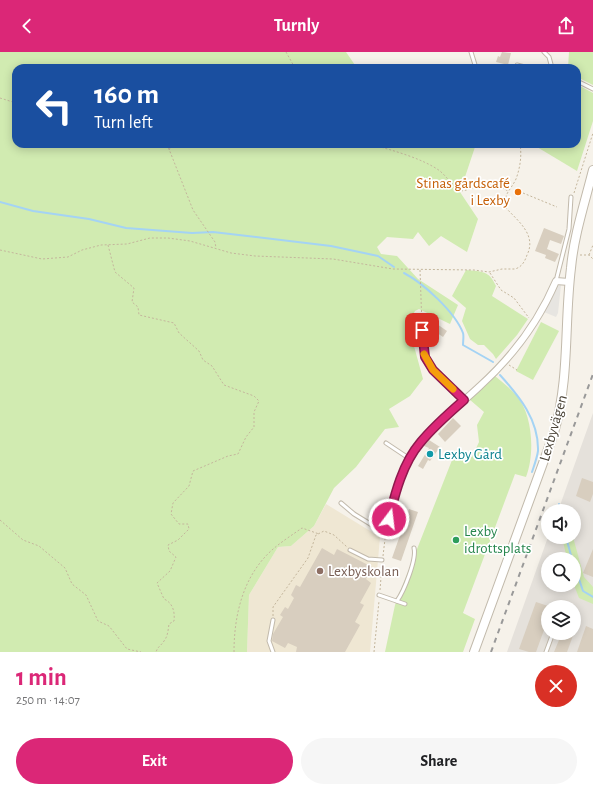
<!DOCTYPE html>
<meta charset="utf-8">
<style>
body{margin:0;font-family:"Alegreya Sans",sans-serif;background:#f6f6f6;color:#202124;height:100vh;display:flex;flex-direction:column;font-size:15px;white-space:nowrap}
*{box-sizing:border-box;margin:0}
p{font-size:13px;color:#757577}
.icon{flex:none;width:22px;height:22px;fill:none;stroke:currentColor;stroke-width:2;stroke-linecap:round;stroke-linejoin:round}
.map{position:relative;height:600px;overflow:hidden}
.sheet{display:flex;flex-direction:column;background:#fff;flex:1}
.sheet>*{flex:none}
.banner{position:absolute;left:12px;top:12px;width:569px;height:84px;border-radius:12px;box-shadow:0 2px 10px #0003;background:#1a4fa0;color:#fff;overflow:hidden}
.buttons{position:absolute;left:541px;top:452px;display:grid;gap:8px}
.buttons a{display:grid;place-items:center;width:40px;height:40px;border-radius:50%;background:#fff;box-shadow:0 2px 10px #0003;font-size:20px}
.pin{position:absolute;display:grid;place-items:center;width:34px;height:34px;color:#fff;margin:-17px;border-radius:8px;box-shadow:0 2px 6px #0006}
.me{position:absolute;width:44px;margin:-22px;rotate:15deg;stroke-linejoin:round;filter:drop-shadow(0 0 3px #0008)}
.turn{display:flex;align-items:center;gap:14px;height:84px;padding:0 16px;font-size:18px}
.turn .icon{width:52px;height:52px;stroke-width:2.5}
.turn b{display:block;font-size:28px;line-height:34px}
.round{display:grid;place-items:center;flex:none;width:42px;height:42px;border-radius:21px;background:#f6f6f6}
.head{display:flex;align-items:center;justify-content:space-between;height:68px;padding:0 16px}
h1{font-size:24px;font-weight:700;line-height:30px;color:#db2777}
.action{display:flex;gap:8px;margin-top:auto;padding:8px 16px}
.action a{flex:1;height:46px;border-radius:24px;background:#db2777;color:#fff;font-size:16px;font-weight:700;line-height:46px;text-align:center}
.action a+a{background:#f6f6f6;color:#202124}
header{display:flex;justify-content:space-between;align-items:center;height:52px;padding:0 16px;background:#db2777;color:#fff;font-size:18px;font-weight:700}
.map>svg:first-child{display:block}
</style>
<header><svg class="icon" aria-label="back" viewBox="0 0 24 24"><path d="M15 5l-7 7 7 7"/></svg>Turnly<svg class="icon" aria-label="share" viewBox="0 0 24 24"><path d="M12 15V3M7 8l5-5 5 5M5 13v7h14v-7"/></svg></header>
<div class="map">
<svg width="593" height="600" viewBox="0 0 593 600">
<rect width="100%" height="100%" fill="#f6f2ea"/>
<path fill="#e5e1db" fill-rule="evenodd" d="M593,361V600H507L548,485H574V459H558ZM548,507H574V533H548ZM548,555H574V581H548Z"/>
<polygon fill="#efe7d3" points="326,452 380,485 370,600 247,600 249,543 278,495 291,494 314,474"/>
<g fill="#d1ebb1">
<polygon points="0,0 346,0 357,16 16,16 16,92 476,92 460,140 478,167 467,200 441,184 429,194 418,180 413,187 387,185 377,195 381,202 397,204 418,227 458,253 450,272 419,257 415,259 408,272 423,327 410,344 389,357 399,375 385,377 356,415 334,436 314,474 291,494 278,495 249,543 247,600 0,600"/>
<polygon points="569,0 593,0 593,33 577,25 577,16 568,16"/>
<polygon points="580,34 593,41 593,69 577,119 532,92 577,92 577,39"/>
<path d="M466,218C482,220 489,218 496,234L492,244L528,267L517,283L496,307L493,302L484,293H478L470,287L462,269L466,256L452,244Z"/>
<polygon points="541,270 559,279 533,328 516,319"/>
<path d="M495,324C502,330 510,336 516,343C533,362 535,402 526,425L515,422L463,561L475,567L463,600H385L395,553L456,398L472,405L479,390L477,373L484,360L469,347Z"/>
<polygon points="562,485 573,485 584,525 593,535 593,552 579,546 574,533 574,507 567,507"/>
</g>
<polygon fill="#e7e5e1" points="561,233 558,261 556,265 544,260 556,234"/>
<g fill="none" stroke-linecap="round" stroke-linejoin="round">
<g stroke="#a4d3f4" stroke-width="2">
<polyline points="0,150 33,159 89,167 126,176 192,181 213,180 331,194 378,204 394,215"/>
<path d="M404,221C423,231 455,260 463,281C464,284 463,289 463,293L493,310"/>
<path d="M500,323C519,344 539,368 538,399C537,406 534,414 532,420"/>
<polyline points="559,452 560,459"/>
<polyline points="566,485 572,507"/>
<polyline points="574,512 583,539 593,545"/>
</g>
</g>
<g fill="#d8cebf">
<polygon points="502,0 511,1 508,13 496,10 498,4 500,5"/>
<polygon points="544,176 564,184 561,192 550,188 547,197 559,202 555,210 545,206 546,203 535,199"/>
<polygon points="431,268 447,279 443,285 427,274"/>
<polygon points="453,366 461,374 445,390 438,382"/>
<polygon points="429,388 440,395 430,409 428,408 423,417 418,414 429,396 424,394"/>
<polygon points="582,426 593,430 593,442 590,450 576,444"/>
<polygon points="409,457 418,460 401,509 392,506 404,472 399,471 401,462 407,464"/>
<polygon points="322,496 334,503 337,497 372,515 366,527 371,531 360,551 364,553 355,570 360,573 345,600 296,600 297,595 288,591 285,596 272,589 273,582 283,565 280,563 285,555 288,557 294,546 291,543 296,533 300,535"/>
<polygon points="593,497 593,525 583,521"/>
<polygon points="536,550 548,554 548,567 536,600 529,600 519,597"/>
<polygon points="586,574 593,577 593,600 577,600"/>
<polygon points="558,581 574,581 567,600 554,600 559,588 556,587"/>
</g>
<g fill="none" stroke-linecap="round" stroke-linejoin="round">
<defs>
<g id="service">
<polyline points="471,0 476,16"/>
<polyline points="544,0 549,5 552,16"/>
<polyline points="517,13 529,16"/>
<polyline points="577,29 593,37"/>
<polyline points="556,229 569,177 571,145"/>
<polyline points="422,278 425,305 433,318 464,348"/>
<polyline points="386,391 410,407"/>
<polyline points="341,451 354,462 385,481"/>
<polyline points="350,498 368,507 382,508"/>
<polyline points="379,543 405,552"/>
<path d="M397,549C404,539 417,507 414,496"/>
<polyline points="562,555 563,554"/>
<polyline points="273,568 269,589 273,600"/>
<polyline points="546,600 553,581"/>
</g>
<path id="minor" d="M385,481C393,451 400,416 420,391C438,369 460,353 480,334C512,305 539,269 556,229L569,230"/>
<path id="tertiary" d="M474,600L554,381C570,325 564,272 571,216C574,183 585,150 593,118"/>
</defs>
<use href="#service" stroke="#c2baac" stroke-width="5"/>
<use href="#minor" stroke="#c2baac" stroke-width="8"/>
<use href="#tertiary" stroke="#c2baac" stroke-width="10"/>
<g stroke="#c4b69c" stroke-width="1" stroke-dasharray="2 2" stroke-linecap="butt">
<polyline points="286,0 295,16"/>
<polyline points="0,46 16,51"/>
<polyline points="167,92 193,158 215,190 216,196"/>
<path d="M370,92C391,98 422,106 440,119C448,126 453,135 463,139L492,130L508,139"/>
<polyline points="169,98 172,92"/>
<polyline points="523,141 557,155"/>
<polyline points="574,141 593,81"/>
<path d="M108,193L115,220L134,236L132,250L138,255L139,263L174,271L179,281L199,299L203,308L212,314L224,333L254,344L259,349L254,360V375L246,385L238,402L228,404L193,419L189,434L173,451L171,462L179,472H188L189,477L178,488L168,493L169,499L176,505L170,519L157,531L164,547C173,551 175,560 174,569L169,572C168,578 168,584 164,589C161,594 158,594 156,600"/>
<path d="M0,198L42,207L68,205L82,198L101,193L127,192L150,186H168L190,189L231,201L255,204L333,207L393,217L474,218L489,220L502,217H515C522,215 525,209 527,203C537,183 518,169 506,156C502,143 511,138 516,127C520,116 522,104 520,92"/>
<polyline points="580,203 589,203 593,207"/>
<polyline points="589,203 593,193"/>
<polyline points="420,218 422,274"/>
<polyline points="490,221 501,238 514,246 529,266"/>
<polyline points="509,313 517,318"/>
<polyline points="0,468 23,488 39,494 65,516 72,532 86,543 98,569 109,574 127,597 141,600"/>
<polyline points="383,504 385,487"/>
<polyline points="380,538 382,513"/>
<polyline points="273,564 273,555 308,506 316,483 324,479 334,483 347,495"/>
<path d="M234,600C234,563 243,524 272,498C281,490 292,483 302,476L319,482"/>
<polyline points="374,600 379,549"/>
</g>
<use href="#service" stroke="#fff" stroke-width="3"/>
<use href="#minor" stroke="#fff" stroke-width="6"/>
<use href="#tertiary" stroke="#fff" stroke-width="8"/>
<polyline stroke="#999" stroke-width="2" stroke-dasharray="5 5" stroke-linecap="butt" points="491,600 593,322"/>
</g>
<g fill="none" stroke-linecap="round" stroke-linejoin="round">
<defs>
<path id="route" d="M389,467C395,441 403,411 420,391C433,375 449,361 464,348L433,318L425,305L422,278"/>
</defs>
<use href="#route" stroke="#8e194d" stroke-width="10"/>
<use href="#route" stroke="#db2777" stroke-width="7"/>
<polyline stroke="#f59e0b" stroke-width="7" points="424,302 433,318 453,337"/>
</g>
<circle fill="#e8710a" stroke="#fff" stroke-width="1.5" cx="518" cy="140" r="4"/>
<circle fill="#0f9aa8" stroke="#fff" stroke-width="1.5" cx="430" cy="402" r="4"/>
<circle fill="#2e9e5b" stroke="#fff" stroke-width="1.5" cx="456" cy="488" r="4"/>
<circle fill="#8d6e63" stroke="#fff" stroke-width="1.5" cx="320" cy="519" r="4"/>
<g text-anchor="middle" stroke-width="3.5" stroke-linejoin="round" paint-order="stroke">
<g font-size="15" fill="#c56008" stroke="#fff" text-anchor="end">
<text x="510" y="136">Stinas gårdscafé<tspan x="510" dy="17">i Lexby</tspan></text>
</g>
<g font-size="15" fill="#4a4337" stroke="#fff">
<text transform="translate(553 376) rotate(-74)" y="5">Lexbyvägen</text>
</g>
<g font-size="15" fill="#0d838f" stroke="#fff" text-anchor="start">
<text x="438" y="407">Lexby Gård</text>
</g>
<g font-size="15" fill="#27864d" stroke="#fff" text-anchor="start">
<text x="464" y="484">Lexby<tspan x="464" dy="17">idrottsplats</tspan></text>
</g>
<g font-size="15" fill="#785e54" stroke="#fff" text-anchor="start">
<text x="328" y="524">Lexbyskolan</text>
</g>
</g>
</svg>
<div class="buttons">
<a><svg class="icon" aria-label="sound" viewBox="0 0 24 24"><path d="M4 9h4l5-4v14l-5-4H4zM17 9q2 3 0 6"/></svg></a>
<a><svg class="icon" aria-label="search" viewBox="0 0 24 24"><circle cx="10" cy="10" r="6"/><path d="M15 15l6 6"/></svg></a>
<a><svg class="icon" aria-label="layers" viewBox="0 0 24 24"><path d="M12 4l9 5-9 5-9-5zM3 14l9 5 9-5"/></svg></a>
</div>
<div class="pin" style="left:422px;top:278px;background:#d93025"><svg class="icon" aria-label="arrive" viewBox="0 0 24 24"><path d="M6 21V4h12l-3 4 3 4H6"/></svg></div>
<svg class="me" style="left:389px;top:467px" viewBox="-20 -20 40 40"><circle r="17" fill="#db2777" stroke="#fff" stroke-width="3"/><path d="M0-11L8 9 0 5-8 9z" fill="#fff"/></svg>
<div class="banner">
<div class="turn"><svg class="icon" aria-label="left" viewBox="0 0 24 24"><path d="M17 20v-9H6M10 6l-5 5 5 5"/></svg><div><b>160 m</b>Turn left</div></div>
</div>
</div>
<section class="sheet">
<div class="head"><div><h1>1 min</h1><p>250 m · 14:07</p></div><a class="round" style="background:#d93025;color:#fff"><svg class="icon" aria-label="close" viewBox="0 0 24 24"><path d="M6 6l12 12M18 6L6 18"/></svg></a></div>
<div class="action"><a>Exit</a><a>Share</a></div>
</section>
